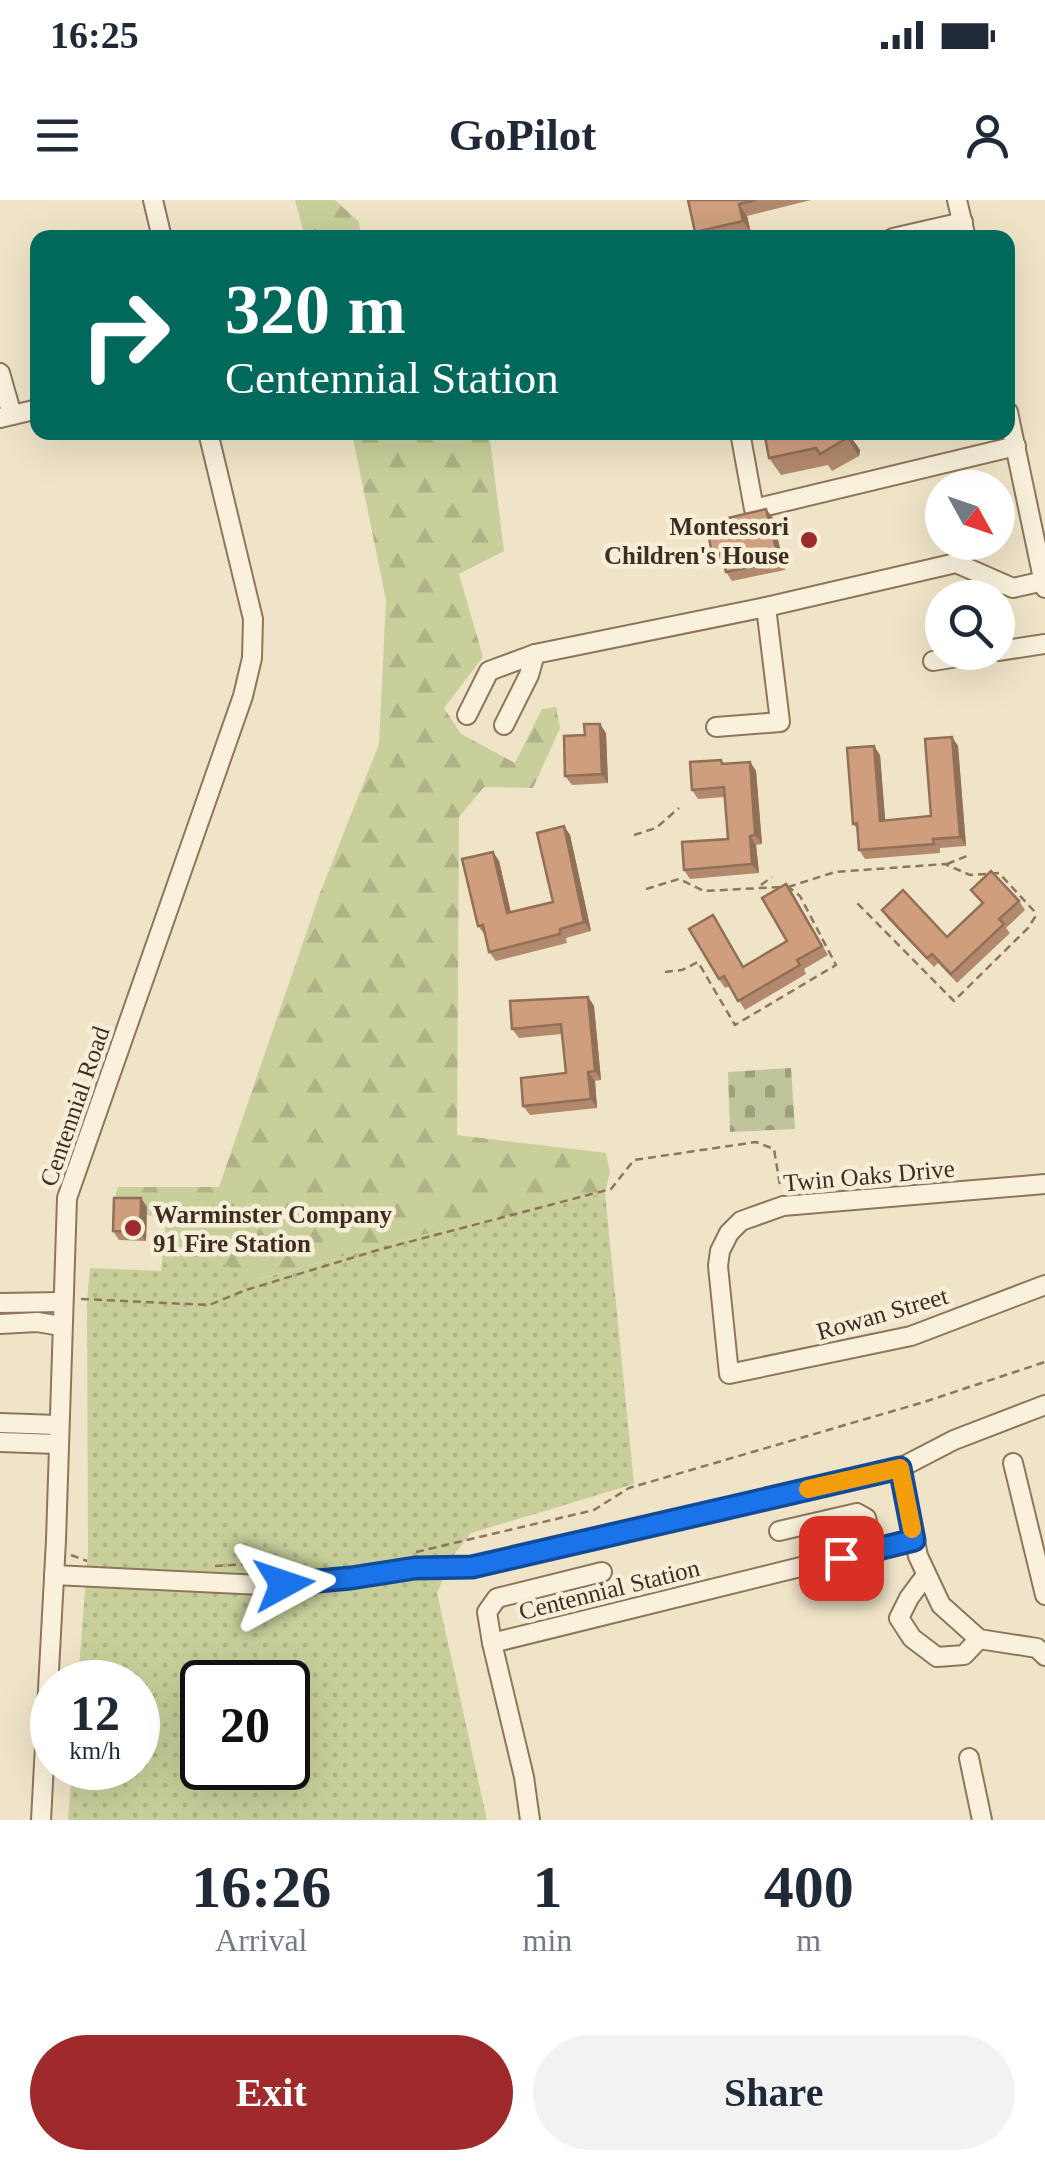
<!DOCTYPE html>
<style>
body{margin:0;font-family:"Times New Roman",serif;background:#f2f2f3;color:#1f2937;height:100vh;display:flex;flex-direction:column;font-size:38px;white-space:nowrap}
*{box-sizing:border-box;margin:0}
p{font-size:32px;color:#747a83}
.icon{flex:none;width:55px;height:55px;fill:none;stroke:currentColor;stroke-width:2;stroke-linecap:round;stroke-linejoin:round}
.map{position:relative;height:1620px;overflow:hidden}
.side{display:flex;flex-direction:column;background:#fff;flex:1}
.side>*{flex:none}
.hud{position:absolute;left:30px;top:30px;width:985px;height:210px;border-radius:20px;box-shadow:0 10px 40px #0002;background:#00695c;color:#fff;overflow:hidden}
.needle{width:65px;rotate:130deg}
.buttons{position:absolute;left:925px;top:270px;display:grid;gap:20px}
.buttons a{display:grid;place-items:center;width:90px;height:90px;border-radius:50%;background:#fff;box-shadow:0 10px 40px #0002;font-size:50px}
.speed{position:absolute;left:30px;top:1460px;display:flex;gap:20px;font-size:50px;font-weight:700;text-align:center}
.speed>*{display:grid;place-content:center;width:130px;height:130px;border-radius:50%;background:#fff;box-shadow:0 10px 40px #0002;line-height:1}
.speed small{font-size:25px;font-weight:400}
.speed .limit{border:5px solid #111;border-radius:15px;background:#fff;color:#111}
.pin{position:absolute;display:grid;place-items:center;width:85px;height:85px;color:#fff;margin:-42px;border-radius:20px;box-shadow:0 5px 15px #0006}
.me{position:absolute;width:110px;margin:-55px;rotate:85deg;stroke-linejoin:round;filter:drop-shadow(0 0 8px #0008)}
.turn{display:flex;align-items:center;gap:35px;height:210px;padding:0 30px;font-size:45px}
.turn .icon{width:130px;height:130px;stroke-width:2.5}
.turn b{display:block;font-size:70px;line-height:85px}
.eta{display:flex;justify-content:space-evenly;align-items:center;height:170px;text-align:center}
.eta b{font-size:60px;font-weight:600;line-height:70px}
.button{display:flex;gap:20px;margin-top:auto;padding:20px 30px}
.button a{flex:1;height:115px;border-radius:60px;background:#9e2a2b;color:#fff;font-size:40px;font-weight:600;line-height:115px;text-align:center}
.button a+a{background:#f2f2f3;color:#1f2937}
.status{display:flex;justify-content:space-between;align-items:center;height:70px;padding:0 50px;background:#fff;direction:ltr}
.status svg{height:28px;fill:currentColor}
header{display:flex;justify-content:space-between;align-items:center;height:130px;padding:0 30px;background:#fff;font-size:45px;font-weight:600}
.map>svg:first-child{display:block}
</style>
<div class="status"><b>16:25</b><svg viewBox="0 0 49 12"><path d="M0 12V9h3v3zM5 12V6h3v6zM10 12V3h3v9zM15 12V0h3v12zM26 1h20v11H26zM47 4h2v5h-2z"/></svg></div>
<header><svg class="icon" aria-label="menu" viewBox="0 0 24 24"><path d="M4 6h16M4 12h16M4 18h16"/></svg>GoPilot<svg class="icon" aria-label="person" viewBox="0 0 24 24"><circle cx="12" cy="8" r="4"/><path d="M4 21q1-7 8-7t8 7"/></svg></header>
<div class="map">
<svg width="1045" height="1620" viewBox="0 0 1045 1620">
<defs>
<pattern id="forest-firs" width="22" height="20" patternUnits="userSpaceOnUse" patternTransform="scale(2.5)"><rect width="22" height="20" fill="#c9cf9b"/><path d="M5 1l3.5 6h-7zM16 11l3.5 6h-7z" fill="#aeb285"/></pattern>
<pattern id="cemetery-stones" width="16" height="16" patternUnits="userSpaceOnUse" patternTransform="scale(2.5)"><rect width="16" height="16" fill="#bfc49a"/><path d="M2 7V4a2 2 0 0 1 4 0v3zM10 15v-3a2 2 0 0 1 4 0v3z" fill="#9ca07d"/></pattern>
<pattern id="park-dots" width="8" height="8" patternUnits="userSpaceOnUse" patternTransform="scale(2.5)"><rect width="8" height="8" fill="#c9cf9b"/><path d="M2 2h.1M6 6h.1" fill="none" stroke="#aeb285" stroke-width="1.8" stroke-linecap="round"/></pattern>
</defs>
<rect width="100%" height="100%" fill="#f0e4c8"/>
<g fill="url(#forest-firs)">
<polygon points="295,0 335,0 359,22 361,37 305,37"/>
<polygon points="352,233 489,233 504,351 459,374 483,457 444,508 461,534 515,563 542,509 556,507 560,528 533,588 484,587 459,617 457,935 606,953 610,972 605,993 419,1036 258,1079 164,1040 166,1019 147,1015 146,1007 112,1007 118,987 219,987 320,693 379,544 386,400"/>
</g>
<polygon fill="url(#cemetery-stones)" points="791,868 795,929 730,932 728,872"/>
<path fill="url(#park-dots)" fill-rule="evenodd" d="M605,993L634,1284L471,1333L453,1356L437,1393L487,1620H68L72,1568H138V1482H78L88,1351L87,1102L90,1068L161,1071L164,1040L259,1079L419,1036ZM202,1482H288V1568H202Z"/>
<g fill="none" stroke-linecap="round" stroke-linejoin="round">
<defs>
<g id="minor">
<polyline points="153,0 162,38"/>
<polyline points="957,0 966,38"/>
<polyline points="893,38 963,22"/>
<polyline points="0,173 12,215"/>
<polyline points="1008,212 1045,388"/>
<polyline points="0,218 38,209"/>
<polyline points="740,232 754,309 1016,246"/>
<polyline points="998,451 1045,444"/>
<polyline points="933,461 989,452"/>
<polyline points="467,515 489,471 535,454"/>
<polyline points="504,525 529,475 535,454 766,407"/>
<polyline points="716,527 780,522 766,407 956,363 1013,388 1044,381"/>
<polyline points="1045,984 783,1006 741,1021 729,1033 720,1051 718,1066 729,1174 911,1136 1045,1085"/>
<polyline points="0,1103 62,1102"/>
<polyline points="0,1124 37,1122 61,1126"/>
<polyline points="0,1223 58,1225"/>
<polyline points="0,1242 57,1244"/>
<polyline points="1013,1263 1045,1395"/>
<polyline points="900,1268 918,1356 941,1405 979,1439 1037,1448 1045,1456"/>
<polyline points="779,1331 857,1313 866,1318 874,1349"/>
<polyline points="54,1375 262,1385 351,1378 415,1368 473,1367 900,1268 954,1240 1045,1205"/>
<polyline points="926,1375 909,1398 899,1418 912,1438 937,1457 964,1455 979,1439"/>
<polyline points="492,1443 487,1412 497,1398 602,1372"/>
<polyline points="969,1558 982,1620"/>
<polyline points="41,1620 56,1340 67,998 243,496 252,458 253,419 208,232"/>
<polyline points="530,1620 524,1577 492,1443 914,1339"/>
</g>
</defs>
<use href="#minor" stroke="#8d765c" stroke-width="22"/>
<g stroke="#8d765c" stroke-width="2.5" stroke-dasharray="8 5" stroke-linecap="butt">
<polyline points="634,635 656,628 679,608"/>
<polyline points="947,664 969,655"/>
<polyline points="761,685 772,677"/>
<polyline points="788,687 835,672 945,664 970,675 999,673 1034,711 1035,717 1028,728 954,801 855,701"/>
<polyline points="646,689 679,679 704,691 780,687"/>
<polyline points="665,772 682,770 698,762 735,825 836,765 800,696 790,688"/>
<polyline points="81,1099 209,1105 246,1090 378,1050 611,989 634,960 756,942 774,949 780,986"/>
<polyline points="416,1352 594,1310 629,1288 924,1202 1045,1162"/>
<polyline points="71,1355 87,1361"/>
<polyline points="215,1366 249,1364 256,1368"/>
</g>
<use href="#minor" stroke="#faf1dc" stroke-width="18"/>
</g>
<g fill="#b2896c">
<polygon points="688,0 811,0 747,16 751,33 730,38 699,38 695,32"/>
<polygon points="764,232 859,232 851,237 860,250 859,256 832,271 828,265 781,275 769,258"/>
<polygon points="773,318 785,370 732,381 726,372 724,364 718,365 712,356"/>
<polygon points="606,533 608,583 572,585 565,576"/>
<polygon points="952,537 958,546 966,646 940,648 940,653 865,659 859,650 858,630 853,624 880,555 885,620 931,616"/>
<polygon points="721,560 725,564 750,562 756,571 762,644 756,645 759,673 690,679 684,670 728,639 725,597 698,599 692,590"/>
<polygon points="564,626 570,635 591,731 566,738 567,743 496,761 489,752 485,735 478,726 493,652 499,661 511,712 553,702"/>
<polygon points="786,684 828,755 804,769 806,774 745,810 730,786 725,788 719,779 713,715 744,767 787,741"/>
<polygon points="971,690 1019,701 1025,710 1006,728 1010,733 957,783 938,763 934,767 888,719 882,710 947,737 982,704"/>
<polygon points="588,797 594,806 601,880 595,881 597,908 530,915 523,906 566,873 562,834 519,838 512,829"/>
<polygon points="147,1007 146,1041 119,1040 113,1031"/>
</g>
<g fill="#916f58">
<polygon points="739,4 747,16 751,33 743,21"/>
<polygon points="848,233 860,250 859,256 847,238"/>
<polygon points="766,309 773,318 785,370 779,361"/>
<polygon points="600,524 606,533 608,583 602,574"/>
<polygon points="952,537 958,546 966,646 960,637"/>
<polygon points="874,546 880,555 886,630 880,621"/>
<polygon points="750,562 756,571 762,644 755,635"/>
<polygon points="564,626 570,635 591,731 584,722"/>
<polygon points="750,636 756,645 759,673 752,664"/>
<polygon points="493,652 499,661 513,722 507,713"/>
<polygon points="588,797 594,806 601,880 595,871"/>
<polygon points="588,872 595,881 597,908 591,899"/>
<polygon points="141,998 147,1007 146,1041 140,1032"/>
</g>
<g fill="#cf9f7d" stroke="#916f58" stroke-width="2.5">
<polygon points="688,0 756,0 739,4 743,21 695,32"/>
<polygon points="764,232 848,232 848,233 847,238 820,254 816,248 769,258"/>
<polygon points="766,309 779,361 726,372 721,354 712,356 707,323"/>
<polygon points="584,524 600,524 602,574 565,576 564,536 585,535"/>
<polygon points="952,537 960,637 933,639 934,644 859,650 857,623 853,624 847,548 874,546 880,621 931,616 925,539"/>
<polygon points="721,560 722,564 750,562 755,635 750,636 752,664 684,670 682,642 728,639 724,587 692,590 690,562"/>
<polygon points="564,626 584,722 560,729 560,734 489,752 483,725 478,726 462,659 493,652 507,713 553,702 537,633"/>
<polygon points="991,671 1019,701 999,719 1004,724 951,774 932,754 927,758 882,710 903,690 947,737 983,703 971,690"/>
<polygon points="786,684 822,746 797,760 800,765 738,801 724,776 719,779 689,729 713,715 743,767 787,741 762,698"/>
<polygon points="588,797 595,871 588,872 591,899 523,906 521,878 566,873 561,824 512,829 510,801"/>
<polygon points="114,998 141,998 140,1032 113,1031"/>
</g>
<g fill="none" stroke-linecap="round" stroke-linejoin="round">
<defs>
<polyline id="route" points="284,1384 351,1378 415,1368 472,1367 900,1268 914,1340 841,1358"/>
</defs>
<use href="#route" stroke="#114b97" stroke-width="25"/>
<use href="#route" stroke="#1a73e8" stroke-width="18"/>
<polyline stroke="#f59e0b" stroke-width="18" points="808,1289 900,1268 912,1329"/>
</g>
<g fill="#9e2a2b" stroke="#f7eed8" stroke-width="4">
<circle cx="809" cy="340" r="10"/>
<circle cx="133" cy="1028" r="10"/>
</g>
<g text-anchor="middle" stroke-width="9" stroke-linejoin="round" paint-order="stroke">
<g font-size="25" font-weight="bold" fill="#3d2e20" stroke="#f7eed8" text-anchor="end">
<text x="789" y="335">Montessori<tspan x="789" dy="29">Children's House</tspan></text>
<text x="153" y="1023" text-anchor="start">Warminster Company<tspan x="153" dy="29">91 Fire Station</tspan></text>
</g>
<g font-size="25" fill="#3d2e20" stroke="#f7eed8">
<text transform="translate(74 906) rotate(-71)" y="9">Centennial Road</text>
<text transform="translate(869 975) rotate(-5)" y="9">Twin Oaks Drive</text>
<text transform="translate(882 1113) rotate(-16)" y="9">Rowan Street</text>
<text transform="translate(609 1389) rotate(-14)" y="9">Centennial Station</text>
</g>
</g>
</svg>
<div class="buttons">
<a><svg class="needle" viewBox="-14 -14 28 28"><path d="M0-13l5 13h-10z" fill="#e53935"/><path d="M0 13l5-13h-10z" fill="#747a83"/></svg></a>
<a><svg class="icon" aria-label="search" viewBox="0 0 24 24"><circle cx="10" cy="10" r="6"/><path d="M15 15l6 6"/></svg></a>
</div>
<div class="speed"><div>12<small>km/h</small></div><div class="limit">20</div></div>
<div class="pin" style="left:841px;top:1358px;background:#d93025"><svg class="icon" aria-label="arrive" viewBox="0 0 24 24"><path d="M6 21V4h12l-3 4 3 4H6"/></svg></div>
<svg class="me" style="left:284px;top:1384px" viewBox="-20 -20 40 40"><path d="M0-17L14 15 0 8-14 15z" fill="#1a73e8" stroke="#fff" stroke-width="4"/></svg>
<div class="hud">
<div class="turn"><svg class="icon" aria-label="right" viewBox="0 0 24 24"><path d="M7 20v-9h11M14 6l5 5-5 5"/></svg><div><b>320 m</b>Centennial Station</div></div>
</div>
</div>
<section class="side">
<div class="eta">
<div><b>16:26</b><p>Arrival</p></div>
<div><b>1</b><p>min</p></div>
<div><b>400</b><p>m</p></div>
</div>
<div class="button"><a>Exit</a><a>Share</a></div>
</section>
